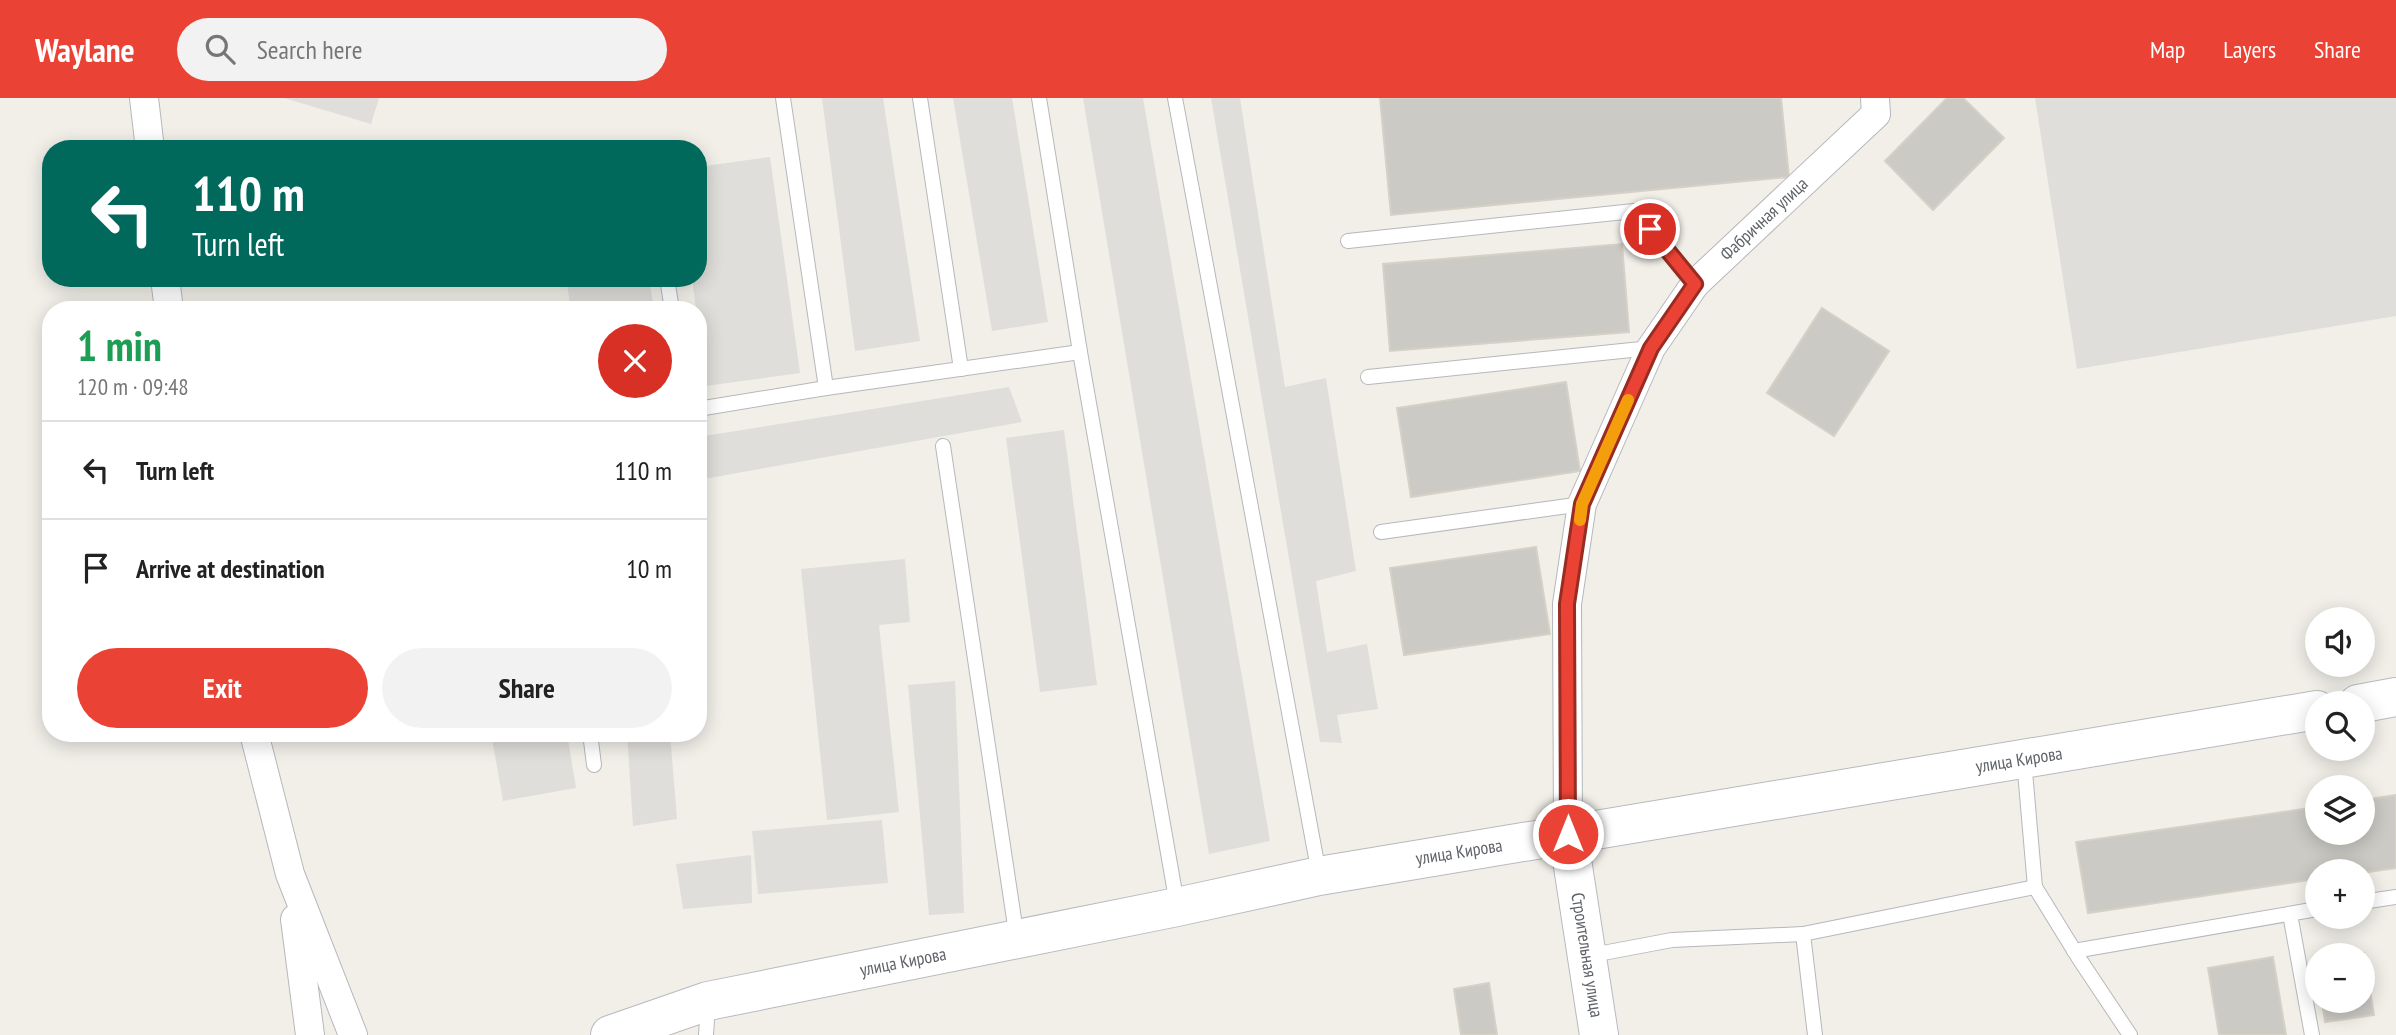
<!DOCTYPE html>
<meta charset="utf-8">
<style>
body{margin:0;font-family:"PT Sans Narrow",sans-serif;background:#f2f2f2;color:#222;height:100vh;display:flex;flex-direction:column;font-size:26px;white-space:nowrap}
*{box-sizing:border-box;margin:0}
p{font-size:23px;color:#767676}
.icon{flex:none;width:38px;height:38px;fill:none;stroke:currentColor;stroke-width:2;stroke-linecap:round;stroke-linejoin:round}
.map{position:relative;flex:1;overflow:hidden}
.details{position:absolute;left:42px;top:203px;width:665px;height:441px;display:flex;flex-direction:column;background:#fff;border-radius:28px;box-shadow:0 4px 18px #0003}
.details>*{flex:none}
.guide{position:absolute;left:42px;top:42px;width:665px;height:147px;border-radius:28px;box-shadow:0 4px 18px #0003;background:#00695c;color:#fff;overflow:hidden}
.buttons{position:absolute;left:2305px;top:509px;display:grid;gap:14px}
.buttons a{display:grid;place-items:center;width:70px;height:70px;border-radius:50%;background:#fff;box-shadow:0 4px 18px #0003;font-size:35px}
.pin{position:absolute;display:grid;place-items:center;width:60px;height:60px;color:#fff;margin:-30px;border:4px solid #fff;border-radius:50%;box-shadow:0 2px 7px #0007}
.me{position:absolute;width:77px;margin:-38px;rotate:0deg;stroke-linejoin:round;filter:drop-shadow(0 0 5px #0008)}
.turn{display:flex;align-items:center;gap:24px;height:147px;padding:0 35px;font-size:32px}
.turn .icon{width:91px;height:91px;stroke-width:2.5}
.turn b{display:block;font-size:49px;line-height:60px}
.round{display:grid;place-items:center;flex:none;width:74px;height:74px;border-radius:37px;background:#f2f2f2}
.head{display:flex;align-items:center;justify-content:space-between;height:119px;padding:0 35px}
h1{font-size:42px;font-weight:600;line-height:52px;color:#1e9e55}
.cta{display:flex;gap:14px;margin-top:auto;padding:14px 35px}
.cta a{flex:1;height:80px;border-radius:42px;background:#ea4335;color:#fff;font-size:28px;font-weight:600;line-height:80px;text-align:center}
.cta a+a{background:#f2f2f2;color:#222}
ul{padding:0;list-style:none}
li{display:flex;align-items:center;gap:21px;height:98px;padding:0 35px;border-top:2px solid #e0e0e0}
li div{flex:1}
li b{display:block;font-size:26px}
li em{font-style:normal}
header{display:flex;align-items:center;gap:42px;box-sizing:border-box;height:98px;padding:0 35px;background:#ea4335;color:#fff}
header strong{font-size:33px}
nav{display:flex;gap:38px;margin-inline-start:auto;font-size:24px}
.search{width:490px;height:63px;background:#f2f2f2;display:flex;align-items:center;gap:18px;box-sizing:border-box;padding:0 24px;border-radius:38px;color:#767676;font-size:26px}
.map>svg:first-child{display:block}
</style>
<header>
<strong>Waylane</strong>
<div class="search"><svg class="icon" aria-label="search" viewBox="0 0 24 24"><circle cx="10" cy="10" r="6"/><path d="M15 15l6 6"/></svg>Search here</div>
<nav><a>Map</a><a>Layers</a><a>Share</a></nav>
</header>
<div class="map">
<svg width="2396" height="937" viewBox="0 0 2396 937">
<rect width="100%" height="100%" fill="#f1efe8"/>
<g fill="#e0deda">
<polygon points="284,0 379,0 371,26"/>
<polygon points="822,0 883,0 920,243 855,253"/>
<polygon points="953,0 1012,0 1048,224 992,233"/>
<polygon points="1083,0 1143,0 1270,743 1209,756"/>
<polygon points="1211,0 1240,0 1285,289 1326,280 1356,473 1316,483 1327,554 1367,546 1378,611 1337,617 1342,645 1320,644"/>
<polygon points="2035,0 2396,0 2396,218 2077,271"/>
<polygon points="770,59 800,275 706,288 698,229 698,212 696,212 692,180 698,180 698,69"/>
<polygon points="566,180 649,180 654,212 571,212"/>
<polygon points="1009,289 1022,324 698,382 698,339"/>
<polygon points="1064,332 1097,587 1040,594 1006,340"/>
<polygon points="905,461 910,524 879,527 899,714 827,722 801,471"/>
<polygon points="955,583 964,815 929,817 908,587"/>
<polygon points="491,635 567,635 576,690 503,703"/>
<polygon points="627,635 670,635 677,721 633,728"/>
<polygon points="882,722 888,785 758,796 752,733"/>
<polygon points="751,757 752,805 683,811 676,766"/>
</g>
<g fill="#cccac5" stroke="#d6d1c6" stroke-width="2">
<polygon points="1380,0 1781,0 1789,79 1391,117"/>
<polygon points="1947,0 1963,0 2004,40 1933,112 1885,63"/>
<polygon points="1622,146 1629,234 1390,253 1383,166"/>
<polygon points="1822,210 1889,253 1834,338 1767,295"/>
<polygon points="1566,284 1580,373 1411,399 1397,310"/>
<polygon points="1536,449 1550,536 1404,557 1390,470"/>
<polygon points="2396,697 2396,770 2362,775 2317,774 2317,781 2088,815 2076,744 2317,709 2317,735 2362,735 2362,702"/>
<polygon points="2364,855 2374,917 2325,924 2322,903 2362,903 2362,858 2347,858"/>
<polygon points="2273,859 2286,937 2219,937 2208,870"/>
<polygon points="1489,885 1497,937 1461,937 1454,891"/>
</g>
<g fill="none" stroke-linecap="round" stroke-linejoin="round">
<defs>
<g id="lane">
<polyline points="783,0 826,290"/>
<polyline points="920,0 961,271"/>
<polyline points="1039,0 1080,254 1177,806"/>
<polyline points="1175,0 1319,776"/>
<polyline points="1348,143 1634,113 1695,186"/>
<polyline points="667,180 672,212"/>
<polyline points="1368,279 1651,250"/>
<polyline points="698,311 826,290 1080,254"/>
<polyline points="943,348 1017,841"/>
<polyline points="1381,434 1582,406"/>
<polyline points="590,635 594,667"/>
<polyline points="2024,662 2035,789 2080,862 2130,937"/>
<polyline points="2362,804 2396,799"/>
<polyline points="2290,816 2312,937"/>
<polyline points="1803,836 1815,937"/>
<polyline points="2074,853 2317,811"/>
<polyline points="1587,858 1672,842 1803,836 2035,789"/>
<polyline points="706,937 708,907"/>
</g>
<g id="street">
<polyline points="144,0 150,51"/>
<polyline points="165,180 169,212"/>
<polyline points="254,635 290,776 353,937"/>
<polyline points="1568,736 1567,506 1582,406 1651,250 1695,186 1876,16 1875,0"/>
<polyline points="295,821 310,937"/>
</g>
<g id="secondary">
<polyline points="2358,606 2396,599"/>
<polyline points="1568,736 1599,937"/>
<polyline points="610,937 708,903 1177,809 1319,778 2317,612"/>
</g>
</defs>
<use href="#lane" stroke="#b5b8bc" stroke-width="16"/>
<use href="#street" stroke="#b5b8bc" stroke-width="30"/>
<use href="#secondary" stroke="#b6babf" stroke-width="40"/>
<use href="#lane" stroke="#fff" stroke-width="14"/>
<use href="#street" stroke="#fff" stroke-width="28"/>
<use href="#secondary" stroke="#fff" stroke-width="38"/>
</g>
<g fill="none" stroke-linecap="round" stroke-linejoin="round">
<defs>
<polyline id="route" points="1568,736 1567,506 1582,406 1651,250 1695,186 1650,131"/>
</defs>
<use href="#route" stroke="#982c22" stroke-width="18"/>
<use href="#route" stroke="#ea4335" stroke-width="12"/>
<polyline stroke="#f59e0b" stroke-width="12" points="1580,422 1582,406 1628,302"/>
</g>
<g text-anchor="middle" stroke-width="5" stroke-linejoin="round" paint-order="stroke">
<g font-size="18" fill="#5f6368" stroke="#fff">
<text transform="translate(1764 121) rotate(-43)" y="6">Фабричная улица</text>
<text transform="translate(2019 662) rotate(-9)" y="6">улица Кирова</text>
<text transform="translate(1459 754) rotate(-9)" y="6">улица Кирова</text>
<text transform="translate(1587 857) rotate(81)" y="6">Строительная улица</text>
<text transform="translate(903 864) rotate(-11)" y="6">улица Кирова</text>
</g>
</g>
</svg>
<div class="buttons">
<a><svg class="icon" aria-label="sound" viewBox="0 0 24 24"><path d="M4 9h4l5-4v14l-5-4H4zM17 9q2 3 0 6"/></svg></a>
<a><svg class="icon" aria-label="search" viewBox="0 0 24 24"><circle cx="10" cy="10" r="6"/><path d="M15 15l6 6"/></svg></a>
<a><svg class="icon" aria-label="layers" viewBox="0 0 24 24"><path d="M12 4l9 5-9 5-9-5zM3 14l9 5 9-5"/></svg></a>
<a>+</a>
<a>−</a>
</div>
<div class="pin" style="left:1650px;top:131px;background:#d93025"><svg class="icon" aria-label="arrive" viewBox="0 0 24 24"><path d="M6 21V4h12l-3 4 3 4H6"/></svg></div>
<svg class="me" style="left:1568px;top:736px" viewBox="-20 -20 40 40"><circle r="17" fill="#ea4335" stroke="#fff" stroke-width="3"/><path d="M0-11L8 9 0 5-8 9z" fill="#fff"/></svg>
<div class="guide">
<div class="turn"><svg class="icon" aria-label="left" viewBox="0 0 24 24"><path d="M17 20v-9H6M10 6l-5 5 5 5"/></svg><div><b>110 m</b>Turn left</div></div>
</div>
<section class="details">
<div class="head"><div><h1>1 min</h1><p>120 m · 09:48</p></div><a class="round" style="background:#d93025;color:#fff"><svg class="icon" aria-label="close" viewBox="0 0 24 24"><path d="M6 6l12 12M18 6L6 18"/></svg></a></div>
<ul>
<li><svg class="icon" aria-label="left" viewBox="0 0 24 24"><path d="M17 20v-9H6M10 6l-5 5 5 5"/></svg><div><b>Turn left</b></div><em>110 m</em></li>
<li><svg class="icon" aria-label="arrive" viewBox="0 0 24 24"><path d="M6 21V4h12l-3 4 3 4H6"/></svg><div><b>Arrive at destination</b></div><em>10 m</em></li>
</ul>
<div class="cta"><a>Exit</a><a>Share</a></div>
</section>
</div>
